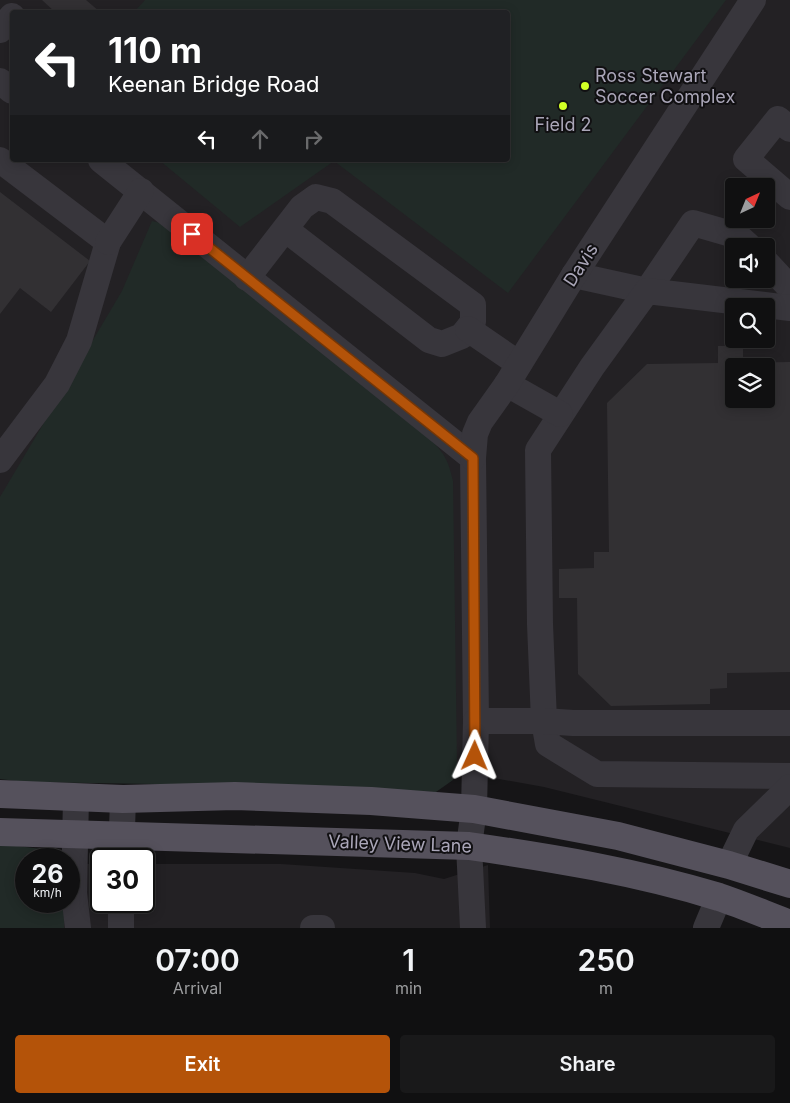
<!DOCTYPE html>
<style>
body{margin:0;font-family:Inter,sans-serif;background:#19191a;color:#f1f3f6;height:100vh;display:flex;flex-direction:column;font-size:19px;white-space:nowrap}
*{box-sizing:border-box;margin:0}
p{font-size:16px;color:#9c9d9f}
.icon{flex:none;width:28px;height:28px;fill:none;stroke:currentColor;stroke-width:2;stroke-linecap:round;stroke-linejoin:round}
.map{position:relative;height:928px;overflow:hidden}
.drawer{display:flex;flex-direction:column;background:#101011;flex:1}
.drawer>*{flex:none}
.banner{position:absolute;left:10px;top:10px;width:500px;height:152px;border-radius:5px;box-shadow:0 2px 12px #0003,0 0 0 1px #303031;background:#202124;color:#fff;overflow:hidden}
.needle{width:32px;rotate:43deg}
.controls{position:absolute;left:725px;top:178px;display:grid;gap:10px}
.controls a{display:grid;place-items:center;width:50px;height:50px;border-radius:5px;background:#101011;box-shadow:0 2px 12px #0003,0 0 0 1px #303031;font-size:25px}
.speed{position:absolute;left:15px;top:848px;display:flex;gap:10px;font-size:25px;font-weight:700;text-align:center}
.speed>*{display:grid;place-content:center;width:65px;height:65px;border-radius:50%;background:#101011;box-shadow:0 2px 12px #0003,0 0 0 1px #303031;line-height:1}
.speed small{font-size:12px;font-weight:400}
.speed .limit{border:2px solid #111;border-radius:8px;background:#fff;color:#111}
.pin{position:absolute;display:grid;place-items:center;width:42px;height:42px;color:#fff;margin:-21px;border-radius:10px;box-shadow:0 2px 8px #0006}
.me{position:absolute;width:55px;margin:-28px;rotate:1deg;stroke-linejoin:round;filter:drop-shadow(0 0 4px #0008)}
.turn{display:flex;align-items:center;gap:18px;height:105px;padding:0 15px;font-size:22px}
.turn .icon{width:65px;height:65px;stroke-width:2.5}
.turn b{display:block;font-size:35px;line-height:42px}
.lanes{display:flex;align-items:center;height:48px;padding:0 15px;background:#0003;justify-content:center;gap:25px;direction:ltr}
.lanes .off{opacity:.35}
.eta{display:flex;justify-content:space-evenly;align-items:center;height:85px;text-align:center}
.eta b{font-size:30px;font-weight:600;line-height:35px}
.primary-button{display:flex;gap:10px;margin-top:auto;padding:10px 15px}
.primary-button a{flex:1;height:58px;border-radius:5px;background:#b45309;color:#fff;font-size:20px;font-weight:600;line-height:58px;text-align:center}
.primary-button a+a{background:#19191a;color:#f1f3f6}
.map>svg:first-child{display:block}
</style>
<div class="map">
<svg width="790" height="928" viewBox="0 0 790 928">
<rect width="100%" height="100%" fill="#161517"/>
<g fill="#232124" fill-rule="evenodd">
<path d="M0,0H790V848L544,787L438,768L0,757ZM12,12H508V160H12ZM734,186H766V219H734ZM734,246H766V279H734ZM734,306H766V339H734ZM734,366H766V399H734Z"/>
<polygon points="0,860 26,901 69,901 69,864 101,864 101,901 144,901 144,864 281,864 415,873 444,879 488,865 490,928 0,928"/>
</g>
<g fill="#212a27">
<polygon points="145,0 726,0 508,293 334,161 240,227 159,160 508,160 508,12 134,12"/>
<path d="M152,221L164,224L429,438C444,453 448,459 453,481L457,762L453,780L436,792L220,785L24,782L0,779V497L122,291Z"/>
<polygon points="0,844 51,850 58,858 59,859 26,859 26,901 64,901 64,928 0,928"/>
</g>
<g fill="#323033" fill-rule="evenodd">
<polygon points="42,0 86,0 100,12 55,12"/>
<polygon points="0,192 90,261 51,312 20,288 0,314"/>
<path d="M718,346H743V363L790,362V672L727,673V688L710,689V704L611,706L578,674L577,598H559V569L594,568V552H609L607,403L647,364L718,363ZM734,366H766V399H734Z"/>
</g>
<g fill="none" stroke-linecap="round" stroke-linejoin="round">
<g stroke="#38363c" stroke-width="26">
<polyline points="0,30 12,16"/>
<polyline points="0,81 12,91"/>
<polyline points="790,129 778,119 746,159 790,197"/>
<polyline points="0,160 108,242 79,341 57,384 0,460"/>
<polyline points="101,160 473,458 476,721 474,809 469,846 473,928"/>
<polyline points="108,242 141,191"/>
<polyline points="766,262 790,288"/>
<polyline points="574,275 647,291 693,223 738,236 749,246"/>
<polyline points="247,278 302,207 316,197 332,201 473,305 473,322 462,336 442,344 429,340 285,229"/>
<polyline points="790,308 647,291 592,367 538,450 540,624 544,721 548,744 597,774 790,776"/>
<polyline points="468,329 519,364"/>
<polyline points="507,384 560,414"/>
<polyline points="473,458 475,434 480,422 507,384 574,275 753,0"/>
<polyline points="476,721 544,721 573,723 790,723"/>
<polyline points="76,798 74,893 78,928"/>
<polyline points="121,859 123,799"/>
<polyline points="729,865 746,830 790,787"/>
<polyline points="121,901 121,928"/>
<polyline points="313,928 322,928"/>
<polyline points="706,928 719,897"/>
</g>
<g stroke="#55515c" stroke-width="28">
<polyline points="0,794 123,799 235,796 371,801 474,809 618,836 729,865 790,884"/>
<path d="M0,832L469,846C553,858 638,872 719,897C743,905 766,915 790,924"/>
</g>
</g>
<g fill="none" stroke-linecap="round" stroke-linejoin="round">
<defs>
<polyline id="route" points="192,234 473,458 475,756"/>
</defs>
<use href="#route" stroke="#753606" stroke-width="12"/>
<use href="#route" stroke="#b45309" stroke-width="9"/>
</g>
<g fill="#d1ff25" stroke="#111012" stroke-width="2">
<circle cx="585" cy="86" r="5"/>
<circle cx="563" cy="106" r="5"/>
</g>
<g text-anchor="middle" stroke-width="4" stroke-linejoin="round" paint-order="stroke">
<g font-size="18" fill="#aaa6b8" stroke="#111012" text-anchor="start">
<text x="595" y="82">Ross Stewart<tspan x="595" dy="21">Soccer Complex</tspan></text>
<text x="563" y="131" text-anchor="middle">Field 2</text>
</g>
<g font-size="18" fill="#aaa6b8" stroke="#111012">
<text transform="translate(581 265) rotate(-57)" y="6">Davis</text>
<text transform="translate(400 844) rotate(2)" y="6">Valley View Lane</text>
</g>
</g>
</svg>
<div class="controls">
<a><svg class="needle" viewBox="-14 -14 28 28"><path d="M0-13l5 13h-10z" fill="#e53935"/><path d="M0 13l5-13h-10z" fill="#9c9d9f"/></svg></a>
<a><svg class="icon" aria-label="sound" viewBox="0 0 24 24"><path d="M4 9h4l5-4v14l-5-4H4zM17 9q2 3 0 6"/></svg></a>
<a><svg class="icon" aria-label="search" viewBox="0 0 24 24"><circle cx="10" cy="10" r="6"/><path d="M15 15l6 6"/></svg></a>
<a><svg class="icon" aria-label="layers" viewBox="0 0 24 24"><path d="M12 4l9 5-9 5-9-5zM3 14l9 5 9-5"/></svg></a>
</div>
<div class="speed"><div>26<small>km/h</small></div><div class="limit">30</div></div>
<div class="pin" style="left:192px;top:234px;background:#d93025"><svg class="icon" aria-label="arrive" viewBox="0 0 24 24"><path d="M6 21V4h12l-3 4 3 4H6"/></svg></div>
<svg class="me" style="left:475px;top:756px" viewBox="-20 -20 40 40"><path d="M0-17L14 15 0 8-14 15z" fill="#b45309" stroke="#fff" stroke-width="4"/></svg>
<div class="banner">
<div class="turn"><svg class="icon" aria-label="left" viewBox="0 0 24 24"><path d="M17 20v-9H6M10 6l-5 5 5 5"/></svg><div><b>110 m</b>Keenan Bridge Road</div></div>
<div class="lanes"><svg class="icon" aria-label="left" viewBox="0 0 24 24"><path d="M17 20v-9H6M10 6l-5 5 5 5"/></svg><svg class="icon off" aria-label="ahead" viewBox="0 0 24 24"><path d="M12 20V5M6 11l6-6 6 6"/></svg><svg class="icon off" aria-label="right" viewBox="0 0 24 24"><path d="M7 20v-9h11M14 6l5 5-5 5"/></svg></div>
</div>
</div>
<section class="drawer">
<div class="eta">
<div><b>07:00</b><p>Arrival</p></div>
<div><b>1</b><p>min</p></div>
<div><b>250</b><p>m</p></div>
</div>
<div class="primary-button"><a>Exit</a><a>Share</a></div>
</section>
